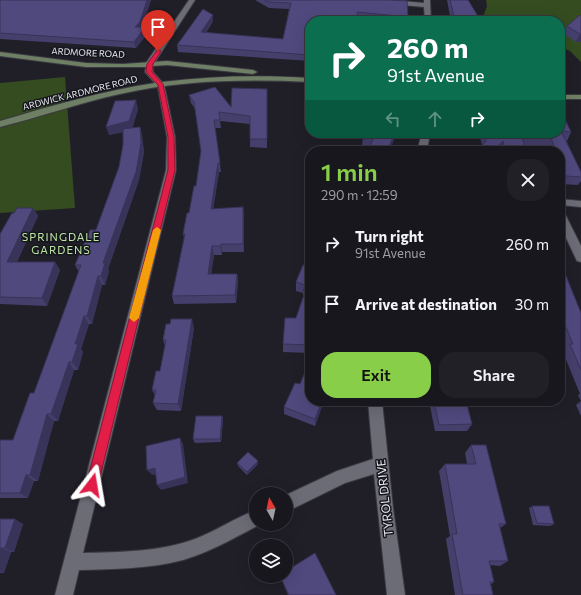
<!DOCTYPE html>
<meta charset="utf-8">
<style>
body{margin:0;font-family:Commissioner,sans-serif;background:#212027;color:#f1f3f6;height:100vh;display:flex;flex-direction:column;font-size:15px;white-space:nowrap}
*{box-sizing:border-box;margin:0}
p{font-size:13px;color:#9f9fa4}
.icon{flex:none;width:22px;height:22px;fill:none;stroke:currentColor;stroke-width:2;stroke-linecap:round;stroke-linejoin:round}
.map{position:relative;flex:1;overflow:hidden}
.details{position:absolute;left:305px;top:146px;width:260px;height:260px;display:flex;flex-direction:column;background:#18171e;border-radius:16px;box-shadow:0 4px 16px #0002,0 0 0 1px #36363c}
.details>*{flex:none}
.banner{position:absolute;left:305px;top:16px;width:260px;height:122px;border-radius:16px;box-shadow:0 4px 16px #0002,0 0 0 1px #36363c;background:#0b6e4f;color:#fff;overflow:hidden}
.needle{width:26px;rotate:351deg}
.fabs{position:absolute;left:249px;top:487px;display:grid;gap:8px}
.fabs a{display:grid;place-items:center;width:44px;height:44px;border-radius:50%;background:#18171e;box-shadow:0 4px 16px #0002,0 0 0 1px #36363c;font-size:20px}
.pin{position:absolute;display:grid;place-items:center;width:34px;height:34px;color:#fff;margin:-41px -17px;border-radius:50% 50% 50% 0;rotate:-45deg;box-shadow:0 0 4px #0007}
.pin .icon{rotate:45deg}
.me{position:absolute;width:44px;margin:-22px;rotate:14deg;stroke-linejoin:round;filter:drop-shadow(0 0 3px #0008)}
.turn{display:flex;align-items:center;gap:14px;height:84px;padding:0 16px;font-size:18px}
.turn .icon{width:52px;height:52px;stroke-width:2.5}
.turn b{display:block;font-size:28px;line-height:34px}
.lanes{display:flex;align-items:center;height:38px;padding:0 16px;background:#0003;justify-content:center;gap:20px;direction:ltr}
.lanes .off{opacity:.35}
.round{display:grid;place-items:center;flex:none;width:42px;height:42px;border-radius:16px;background:#212027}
.overview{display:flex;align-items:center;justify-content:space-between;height:68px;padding:0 16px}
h1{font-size:24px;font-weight:600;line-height:30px;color:#89ce48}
.action{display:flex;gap:8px;margin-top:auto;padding:8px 16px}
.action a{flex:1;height:46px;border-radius:16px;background:#89ce48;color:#111;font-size:16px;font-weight:600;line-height:46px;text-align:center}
.action a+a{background:#212027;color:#f1f3f6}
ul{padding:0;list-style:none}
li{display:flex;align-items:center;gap:12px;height:60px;padding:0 16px}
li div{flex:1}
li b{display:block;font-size:15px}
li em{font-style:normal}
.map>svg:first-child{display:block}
</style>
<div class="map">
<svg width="581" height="595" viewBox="0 0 581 595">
<rect width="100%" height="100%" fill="#201f28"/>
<g fill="#344c20">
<polygon points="486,0 581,0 581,62 570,51 560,47 560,21 484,21 482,19 487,6"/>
<polygon points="65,77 75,208 0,213 0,83"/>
</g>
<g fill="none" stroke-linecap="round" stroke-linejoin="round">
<defs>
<g id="street">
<polygon points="189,0 195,0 153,65 147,65 146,63"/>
<polygon points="424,0 430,0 431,21 425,21 424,7 391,4 388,2 391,0 424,3"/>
<path d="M157,82L164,84L175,137L176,170L83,553C120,552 160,552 195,539C216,531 235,518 256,510V524H261C236,537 211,552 183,560C149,569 114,569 79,570L73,595H55L166,170L167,137Z"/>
<polygon points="422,133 430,133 427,151 417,151"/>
<polygon points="560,199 581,201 581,207 560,205"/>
<polygon points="560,210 565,214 581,246 581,262 577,261 560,225"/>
<polygon points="368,401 382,401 393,508 405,595 387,595 374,474 345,483 286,512 286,495 337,471 373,459"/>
</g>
<g id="secondary">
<path d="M0,52L86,63L123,64L167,61L253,70L257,72L253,74L167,65L153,66V72L162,82C211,76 260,75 310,78V82C246,79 183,80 120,94C79,103 40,117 0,127V121C51,106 102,91 155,83L145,72L146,67H86L0,56Z"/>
<rect x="560" y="95" width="21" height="4"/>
</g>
</defs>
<use href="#street" stroke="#3b3a41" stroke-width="2"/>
<use href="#secondary" stroke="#3b3a41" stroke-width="2"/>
<use href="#street" fill="#6c6c77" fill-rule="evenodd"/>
<use href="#secondary" fill="#6e7f65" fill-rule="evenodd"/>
</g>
<g fill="#453f6c">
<polygon points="0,0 151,0 142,27 147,34 136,48 0,39"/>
<polygon points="255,0 406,0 408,17 407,21 380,21 358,19 310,21 310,61 178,52 177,45 213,21 206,33 283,39 289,9 269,8"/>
<polygon points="447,0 468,0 481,21 451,21"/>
<polygon points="581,16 581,42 576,42 564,34 567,26"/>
<polygon points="189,95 231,107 267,97 267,148 250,147 250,124 220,121 221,128 215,128 221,172 219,172 213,209 243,207 244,216 244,252 222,252 222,255 214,255 211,274 237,274 238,282 236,303 174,304 172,296 184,238 183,234 196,186 201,151 195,109 191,103"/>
<polygon points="138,109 132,128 140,127 142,136 144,152 139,180 108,269 109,271 105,285 102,285 92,324 89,324 81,349 83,352 78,370 74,370 58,421 54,421 38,481 34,481 28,498 0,498 0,440 13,440 34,393 79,272 75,265 96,230 119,167 123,145 123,132 109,135"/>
<polygon points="560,119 571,132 567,141 566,140 581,172 581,181 578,185 561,184 560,180 560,151 549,151 547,146 525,145 526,151 500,151 500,149 498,151 477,151 482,145 479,133 560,133"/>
<polygon points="365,133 397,133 389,151 368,151 369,147 362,146 363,137"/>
<polygon points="33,208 38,216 17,262 55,262 60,270 47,306 0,304 0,234 14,213"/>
<polygon points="560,261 581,313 581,416 576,405 581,401 578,395 580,394 563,352 565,349 560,337"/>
<polygon points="310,266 310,353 283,352 283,344 296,318 303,299 303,293 296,291 296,282"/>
<polygon points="194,328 181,411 157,410 153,403 155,395 152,390 160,371 165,346 163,340"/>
<polygon points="300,384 310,401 324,401 315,426 284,414 284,407"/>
<polygon points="429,401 466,401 472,424 467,431 435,431"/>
<polygon points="222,416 223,419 221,442 195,443 193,439"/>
<polygon points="471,445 506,524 500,528 508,561 500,566 490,565 494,582 491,584 493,595 455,595 446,539 450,536 439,471 445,464 467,464 465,453"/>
<polygon points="258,461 258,464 247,475 238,466 237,463"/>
<polygon points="532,506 554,524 550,526 533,525 529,508"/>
<polygon points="0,519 23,524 14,552 11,552 4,573 0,573"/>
<polygon points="280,576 286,576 336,595 288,595"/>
</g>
<g fill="#383358">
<polygon points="147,0 151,0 142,28 135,27"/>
<polygon points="213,15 213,21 202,39 201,32"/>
<polygon points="145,27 147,34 136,48 134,42"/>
<polygon points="580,34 581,34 581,42 576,42"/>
<polygon points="136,100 138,109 132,130 109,135 106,127"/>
<polygon points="140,127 142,136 144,152 139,180 108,269 109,271 105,285 101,276 103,263"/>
<polygon points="395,133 397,133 389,151 387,151"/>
<polygon points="503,141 500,149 498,151 494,151"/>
<polygon points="218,163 219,172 212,217 211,209"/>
<polygon points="243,207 244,216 244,252 243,244"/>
<polygon points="33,208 38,216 13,270 7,262"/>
<polygon points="221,244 222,252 222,255 220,246"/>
<polygon points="212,246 214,255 210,282 208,274"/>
<polygon points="55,262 60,270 47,306 42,298"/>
<polygon points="237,274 238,282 236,303 235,295"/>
<polygon points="98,276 102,285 92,324 87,316"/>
<polygon points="84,316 89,324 81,349 83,352 78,370 72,362 75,344"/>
<polygon points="192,319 194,328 181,411 178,404"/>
<polygon points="69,362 74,370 58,421 51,414"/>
<polygon points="322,401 324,401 315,426 315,419"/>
<polygon points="47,414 54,421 38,481 30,475"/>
<polygon points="222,416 223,419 221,442 220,439"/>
<polygon points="180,438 183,444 188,483 161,490 157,485"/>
<polygon points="258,461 258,464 247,475 247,472"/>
<polygon points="155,468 159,474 152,475 147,470"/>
<polygon points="26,475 34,481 28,498 20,493"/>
<polygon points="15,519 23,524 14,552 5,548"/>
<polygon points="1,548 11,552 4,573 0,572 0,552"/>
</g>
<g fill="#50497e" stroke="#383358">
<polygon points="0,0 147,0 140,22 135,27 145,27 134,42 0,33"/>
<polygon points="265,0 389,0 407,1 408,17 357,12 359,21 310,21 310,55 177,45 203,9 213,15 201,32 283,39 291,3 268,2"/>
<polygon points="450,0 468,0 481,21 455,21"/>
<polygon points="580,15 581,16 581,34 580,34 567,26"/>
<polygon points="215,87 231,107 232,88 267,89 267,139 250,139 250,116 219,112 220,120 214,120 220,163 218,163 211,209 243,207 243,244 221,244 220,246 212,246 208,274 237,274 235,295 172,296 185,234 183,234 187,213 189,213 194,186 196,186 201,151 194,102 189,95"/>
<polygon points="136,100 129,121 106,127 115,101"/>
<polygon points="560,119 565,119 571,132 561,131 581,172 581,177 566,176 560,160 560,151 556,151 551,138 522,137 526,151 505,151 503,141 494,151 477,151 486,141 484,133 560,133"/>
<polygon points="140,127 141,143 136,172 103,263 105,263 101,276 98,276 87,316 84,316 75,344 78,344 72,362 69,362 51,414 47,414 30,475 26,475 20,493 0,493 0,440 13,440 30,393 34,393 81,265 75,265 90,230 96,230 119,167 123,145 123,129"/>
<polygon points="365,133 395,133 387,151 368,151 373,139 363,137"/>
<polygon points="465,149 472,151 463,151"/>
<polygon points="17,208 33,208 7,262 55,262 42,298 0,297 0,234 12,213 14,213"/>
<polygon points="560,261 581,313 581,370 570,344 573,344 562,318 560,318"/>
<polygon points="303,265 310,266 310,345 283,344 285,318 296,318 305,292 303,291 305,285 296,282"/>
<polygon points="171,319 192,319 178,404 153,403 156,390 152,390 156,371 160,371 166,340 163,340 166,324 170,324"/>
<polygon points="308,365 310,365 310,401 322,401 315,419 284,407 295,383 300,384"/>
<polygon points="434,401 466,401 472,424 439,425"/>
<polygon points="196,416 222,416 220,439 193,439"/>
<polygon points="180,438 185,477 157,485 155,468 147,470 146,446"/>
<polygon points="471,445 486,445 506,524 499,524 508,561 489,561 494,582 490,582 493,595 463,595 452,534 457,534 445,464 476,464"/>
<polygon points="248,452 258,461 247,472 237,463"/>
<polygon points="532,506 549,506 554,524 537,523"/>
<polygon points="0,519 15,519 5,548 1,548 0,552"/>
<polygon points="315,553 336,595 289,595 280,576 286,576 286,571"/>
</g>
<polygon fill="#e11d48" stroke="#92132f" points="158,49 161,51 153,64 152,72 163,84 174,137 175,170 98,485 97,489 92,491 88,489 86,485 168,170 168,137 158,85 146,72 147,64"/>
<polygon fill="#f59e0b" points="157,227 161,230 139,318 134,322 129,318 153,230"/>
<g text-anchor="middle" stroke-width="3" stroke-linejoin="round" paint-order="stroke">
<g font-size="9" fill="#e8e8ee" stroke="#16161e">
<text transform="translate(88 53) rotate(3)" y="3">ARDMORE ROAD</text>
<text transform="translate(80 93) rotate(-14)" y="3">ARDWICK ARDMORE ROAD</text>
</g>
<g font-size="11" letter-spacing="1" fill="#bde5a0" stroke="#16161e">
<text x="61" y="241">SPRINGDALE<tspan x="61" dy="13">GARDENS</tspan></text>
</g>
<g font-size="12" fill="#e8e8ee" stroke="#16161e">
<text transform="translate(385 498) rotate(-96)" y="4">TYROL DRIVE</text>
</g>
</g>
</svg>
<div class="fabs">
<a><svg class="needle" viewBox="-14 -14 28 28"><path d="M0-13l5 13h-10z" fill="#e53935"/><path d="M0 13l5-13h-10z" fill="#9f9fa4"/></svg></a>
<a><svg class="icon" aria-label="layers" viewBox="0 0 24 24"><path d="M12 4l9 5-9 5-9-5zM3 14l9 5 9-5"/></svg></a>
</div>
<div class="pin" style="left:158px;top:51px;background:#d93025"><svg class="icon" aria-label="arrive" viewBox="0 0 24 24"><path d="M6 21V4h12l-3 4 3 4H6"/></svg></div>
<svg class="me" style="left:92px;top:485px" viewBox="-20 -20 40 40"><path d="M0-17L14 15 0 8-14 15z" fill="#e11d48" stroke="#fff" stroke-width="4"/></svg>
<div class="banner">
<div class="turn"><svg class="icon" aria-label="right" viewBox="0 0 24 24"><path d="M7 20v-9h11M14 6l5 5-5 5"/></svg><div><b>260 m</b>91st Avenue</div></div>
<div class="lanes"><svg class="icon off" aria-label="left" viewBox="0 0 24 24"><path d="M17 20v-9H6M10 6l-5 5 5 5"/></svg><svg class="icon off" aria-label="ahead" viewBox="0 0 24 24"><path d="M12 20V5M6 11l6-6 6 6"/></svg><svg class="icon" aria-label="right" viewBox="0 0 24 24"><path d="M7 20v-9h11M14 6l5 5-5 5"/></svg></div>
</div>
<section class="details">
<div class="overview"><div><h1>1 min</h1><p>290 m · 12:59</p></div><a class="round"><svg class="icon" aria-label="close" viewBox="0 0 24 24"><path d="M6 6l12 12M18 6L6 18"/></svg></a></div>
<ul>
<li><svg class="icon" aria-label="right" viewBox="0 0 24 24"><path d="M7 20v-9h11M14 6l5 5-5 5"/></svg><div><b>Turn right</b><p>91st Avenue</p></div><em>260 m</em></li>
<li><svg class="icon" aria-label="arrive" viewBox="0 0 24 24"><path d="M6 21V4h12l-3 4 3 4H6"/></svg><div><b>Arrive at destination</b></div><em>30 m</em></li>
</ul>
<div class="action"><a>Exit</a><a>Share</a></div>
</section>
</div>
